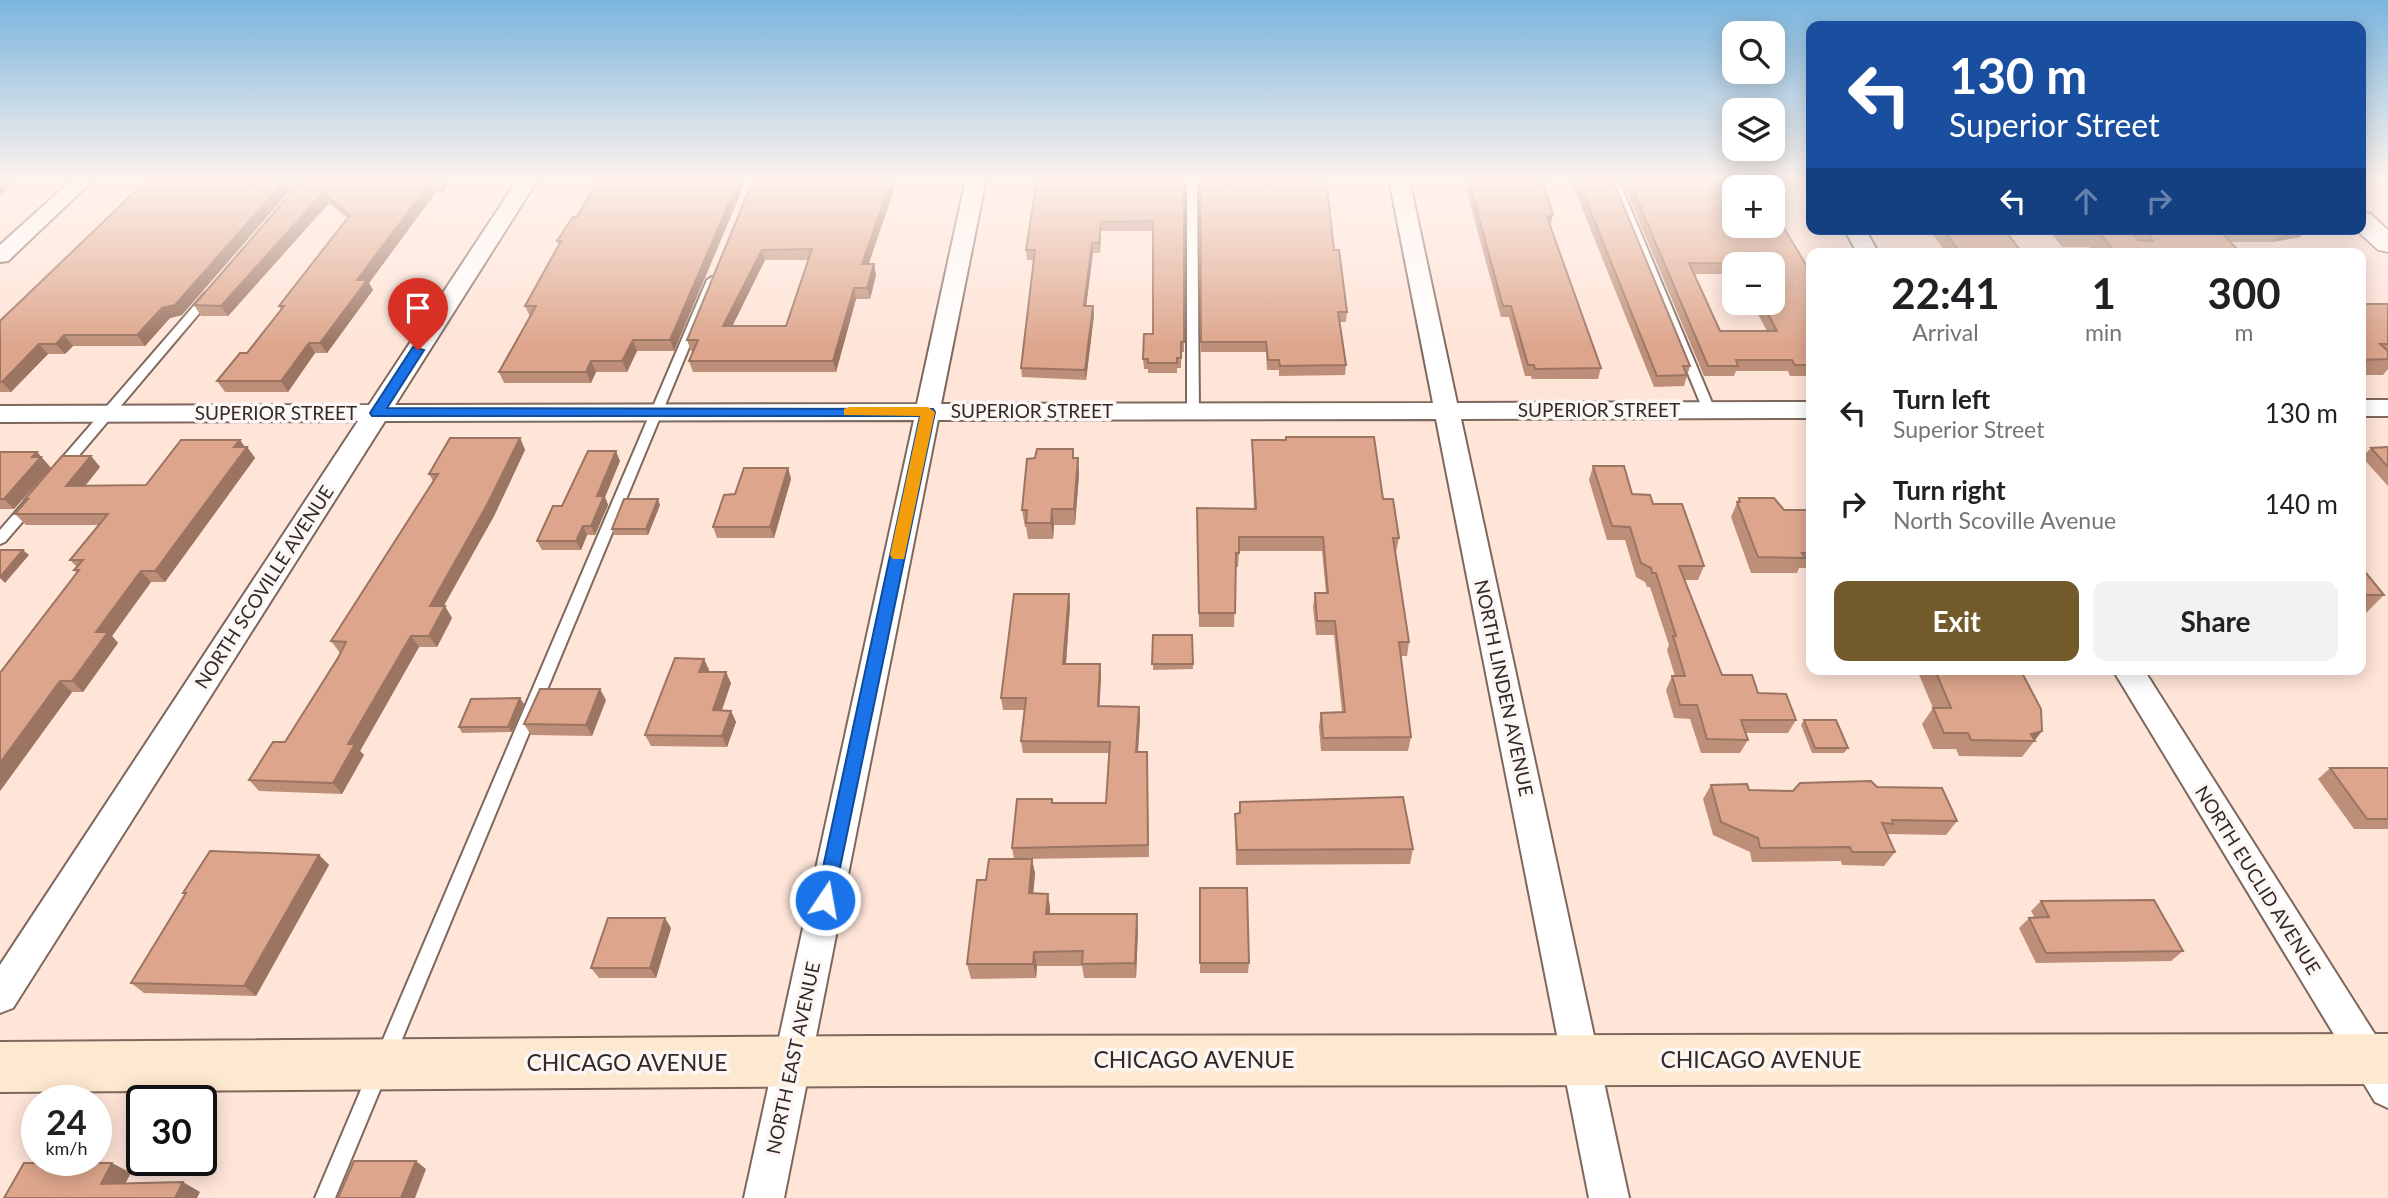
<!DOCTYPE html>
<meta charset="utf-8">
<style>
body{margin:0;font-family:Lato,sans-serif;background:#f2f2f2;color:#202124;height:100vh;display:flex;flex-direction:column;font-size:26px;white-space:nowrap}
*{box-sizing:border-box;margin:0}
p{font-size:23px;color:#757577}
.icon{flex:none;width:38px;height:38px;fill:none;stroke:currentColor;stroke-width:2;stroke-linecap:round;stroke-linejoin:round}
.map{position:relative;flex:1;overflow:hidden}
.sheet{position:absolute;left:1806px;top:248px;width:560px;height:427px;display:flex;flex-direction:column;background:#fff;border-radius:14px;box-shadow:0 4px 18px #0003}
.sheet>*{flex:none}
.top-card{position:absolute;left:1806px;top:21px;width:560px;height:214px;border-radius:14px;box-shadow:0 4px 18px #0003;background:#1a4fa0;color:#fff;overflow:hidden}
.tools{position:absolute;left:1722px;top:21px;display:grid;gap:14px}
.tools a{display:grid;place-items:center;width:63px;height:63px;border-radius:14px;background:#fff;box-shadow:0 4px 18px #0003;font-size:35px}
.speed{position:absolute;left:21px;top:1085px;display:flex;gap:14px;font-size:35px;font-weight:700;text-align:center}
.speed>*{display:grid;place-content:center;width:91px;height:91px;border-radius:50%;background:#fff;box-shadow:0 4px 18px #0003;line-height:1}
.speed small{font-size:18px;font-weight:400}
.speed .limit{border:4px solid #111;border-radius:10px;background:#fff;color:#111}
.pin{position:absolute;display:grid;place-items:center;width:60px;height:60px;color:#fff;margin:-72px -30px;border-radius:50% 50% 50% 0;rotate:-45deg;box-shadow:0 0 7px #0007}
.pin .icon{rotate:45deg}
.me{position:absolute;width:77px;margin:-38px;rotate:12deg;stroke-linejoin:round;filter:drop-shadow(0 0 5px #0008)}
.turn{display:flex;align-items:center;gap:24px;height:147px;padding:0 28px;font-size:32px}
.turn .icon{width:91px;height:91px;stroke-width:2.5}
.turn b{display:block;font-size:49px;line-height:60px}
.lanes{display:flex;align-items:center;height:66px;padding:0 28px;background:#0003;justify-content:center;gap:35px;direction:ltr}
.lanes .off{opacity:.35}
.eta{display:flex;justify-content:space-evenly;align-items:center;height:119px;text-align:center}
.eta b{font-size:42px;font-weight:700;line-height:49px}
.primary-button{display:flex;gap:14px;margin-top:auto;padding:14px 28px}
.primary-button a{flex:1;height:80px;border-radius:14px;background:#735a2b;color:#fff;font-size:28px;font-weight:700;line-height:80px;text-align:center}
.primary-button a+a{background:#f2f2f2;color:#202124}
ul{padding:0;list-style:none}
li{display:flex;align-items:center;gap:21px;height:91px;padding:0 28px}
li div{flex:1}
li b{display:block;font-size:26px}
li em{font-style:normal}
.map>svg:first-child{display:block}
</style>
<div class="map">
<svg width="2388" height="1198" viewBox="0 0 2388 1198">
<rect width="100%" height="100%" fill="#ffe4d8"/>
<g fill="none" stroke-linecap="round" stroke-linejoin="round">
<defs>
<g id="service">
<polygon points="1187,179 1197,179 1199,411 1193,415 1187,411"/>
<polygon points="1608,179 1618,179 1715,410 1713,413 1705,413 1703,410"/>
<polygon points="712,277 717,280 393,1061 386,1064 379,1061 377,1055 379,1049 707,280"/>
<polygon points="209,292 215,295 213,297 65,472 55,472 54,469 55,466 205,293"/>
<polygon points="31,498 36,500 38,503 36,506 5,542 0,544 0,530 26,500"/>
<polygon points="378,1064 385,1066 387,1073 335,1198 315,1198 371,1066"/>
</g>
<g id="minor">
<polygon points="73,179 94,179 8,261 0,262 0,245"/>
<polygon points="518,179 538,179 395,405 917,404 966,179 986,179 941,404 1433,403 1389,179 1409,179 1457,403 1811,402 1811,418 1461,419 1629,1198 1589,1198 1436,419 938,420 784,1198 744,1198 914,420 385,421 13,1008 0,1013 0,965 358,421 0,422 0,406 369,405"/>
<polygon points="1844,229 1865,229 1879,254 1858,254"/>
<rect x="2361" y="400" width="27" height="16"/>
<polygon points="2113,670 2144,670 2388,1055 2388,1108 2375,1102"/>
</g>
<polygon id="tertiary" points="2361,212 2371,214 2388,230 2388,252 2378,250 2355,229 2361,229"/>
<polygon id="secondary" points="2388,1034 2388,1084 869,1086 0,1092 0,1042 869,1036"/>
</defs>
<use href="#service" stroke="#7e675d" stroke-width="4"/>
<use href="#minor" stroke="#7e675d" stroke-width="4"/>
<use href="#tertiary" stroke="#7e675d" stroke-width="3"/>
<use href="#secondary" stroke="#7e675d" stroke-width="4"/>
<use href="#service" fill="#fff" fill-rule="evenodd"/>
<use href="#minor" fill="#fff" fill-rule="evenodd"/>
<use href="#tertiary" fill="#fff" fill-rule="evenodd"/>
<use href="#secondary" fill="#fde9cf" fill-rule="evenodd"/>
</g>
<g fill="#be8f78" fill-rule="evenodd">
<polygon points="304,178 453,178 444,192 436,192 369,283 373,290 327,353 315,353 288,392 225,392 217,381 247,353 281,310 279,306 347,218 329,203 228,316 201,316 194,305"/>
<polygon points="747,178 674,351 637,351 627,372 596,372 591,383 504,383 499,372 530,317 525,306 559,245 557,241 577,217"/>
<path d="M754,178H898L868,264H874L876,275L870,299H856L836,372H693L689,361L694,351H691L687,340ZM765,260H808L786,326H732Z"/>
<polygon points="1199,178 1231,178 1231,184 1334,250 1347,312 1346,322 1340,322 1346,365 1345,375 1279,376 1279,370 1267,370 1266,352 1201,352"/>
<polygon points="1463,178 1561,178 1543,185 1550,226 1601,368 1598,379 1532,379 1531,376 1525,376 1509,317 1501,317"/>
<polygon points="1570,178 1612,178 1690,366 1684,386 1654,387"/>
<path d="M1621,178H1754L1811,273V376H1790L1788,371H1736L1734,376H1704ZM1734,264H1773V303H1752L1767,331H1720L1694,274H1734Z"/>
<polygon points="2382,178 2388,178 2388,184"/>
<polygon points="1184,179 1184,352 1181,352 1181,368 1177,368 1177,373 1148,373 1148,369 1144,369 1143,359 1153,334 1153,231 1101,231 1100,253 1093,253 1086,306 1093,306 1094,315 1086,380 1022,377 1021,368 1034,260 1027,260 1026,250"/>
<polygon points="1929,229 2004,229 2023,254 1947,254"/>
<polygon points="2048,229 2306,229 2300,237 2273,242 2230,242 2242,254 2095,254 2089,247 2062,247"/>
<polygon points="2361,304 2388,304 2388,369 2383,375 2361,375"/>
<polygon points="182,315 170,318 145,346 73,346 65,354 48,354 11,392 0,392 0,321"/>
<polygon points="520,438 525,450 494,516 444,606 452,618 437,647 419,647 360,751 364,755 342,794 259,791 249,780 285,742 340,653 331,641 433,481 429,474"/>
<polygon points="240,440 245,447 247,447 255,458 165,582 151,582 112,636 118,643 83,692 72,692 0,791 0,673 77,573 74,570 77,567 70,560 99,525 26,525 15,514 27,501 25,499 91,456 100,467 85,486 146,485"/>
<polygon points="1252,440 1383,499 1399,538 1396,552 1409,642 1407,656 1401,656 1411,737 1408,751 1321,751 1319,726 1321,713 1342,712 1334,635 1316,635 1313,607 1315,593 1326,593 1322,551 1239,551 1238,567 1236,567 1234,627 1199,627 1197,508 1254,508 1252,455"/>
<polygon points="2388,447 2388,486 2362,457 2371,448"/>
<polygon points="1073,449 1074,458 1078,458 1079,475 1075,525 1054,525 1053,539 1028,539 1026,527 1025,527 1022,510 1035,458"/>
<polygon points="0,452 37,452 51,468 14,509 0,509"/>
<polygon points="620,461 605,497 608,505 595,535 587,535 581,550 542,550 537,541 562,506"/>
<polygon points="1593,466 1632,494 1653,504 1704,566 1698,580 1685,580 1722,675 1758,693 1796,720 1788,733 1745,733 1748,740 1740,753 1701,753 1690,719 1674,718 1666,690 1672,676 1675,676 1667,650 1669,645 1650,587 1647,587 1645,582 1636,577 1625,540 1607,540 1589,480"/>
<polygon points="788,468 791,479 774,538 717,538 713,527"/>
<polygon points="1739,498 1784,510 1811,510 1811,568 1799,568 1797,573 1751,573 1731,517"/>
<polygon points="660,505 648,535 614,535 612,529"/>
<polygon points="2361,567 2384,595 2362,617 2361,617"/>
<polygon points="1069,594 1070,606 1066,664 1100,664 1101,676 1099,706 1139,707 1140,719 1138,752 1147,752 1149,857 1025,859 1032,859 1035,874 1033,893 1048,894 1050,908 1050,914 1138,929 1136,978 1084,978 1082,966 1037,966 1036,978 971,979 967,964 986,880 1014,859 1012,848 1053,803 1106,803 1109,753 1023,753 1021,741 1025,710 1003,710 1001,698"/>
<polygon points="1153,635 1192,635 1193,669 1153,670"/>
<polygon points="704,659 709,670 709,672 731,683 722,710 731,711 736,722 727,747 651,746 645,735"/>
<polygon points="1917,670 2018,670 2042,731 2022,757 1959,756 1956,749 1933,749 1922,724 1933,708"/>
<polygon points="606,700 592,736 531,735 524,724"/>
<polygon points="524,704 512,732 462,733 459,727"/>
<polygon points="1804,720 1848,748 1844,753 1812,753 1801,725"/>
<polygon points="2330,768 2388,768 2388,829 2354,829 2318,779"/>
<polygon points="1711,785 1749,790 1793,791 1877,787 1957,821 1946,835 1887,834 1895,852 1884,866 1842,865 1841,861 1752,862 1750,852 1713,835 1703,799"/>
<polygon points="1240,802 1413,849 1410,864 1236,865 1235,829 1235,814 1239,813"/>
<polygon points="319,855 329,865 256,996 144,993 131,983 185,894 183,893"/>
<polygon points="1200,888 1249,963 1248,973 1200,973"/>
<polygon points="2041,901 2183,951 2171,961 2036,963 2019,928 2029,918 2035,918 2031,911"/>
<polygon points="671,928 656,978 599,978 591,968"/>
</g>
<g fill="#9b7462">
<polygon points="20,178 0,196 0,179"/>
<polygon points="287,178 301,178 182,315 170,318 145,346 137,335"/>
<polygon points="441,178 453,178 444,192 439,182"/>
<polygon points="740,178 747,178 674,351 670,340"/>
<polygon points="892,178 898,178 865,275 862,264"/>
<polygon points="1540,178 1561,178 1539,186"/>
<polygon points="431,182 436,192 369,283 373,290 327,353 320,343 357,280"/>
<polygon points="323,193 329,203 228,316 221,306"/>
<polygon points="1553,215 1550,226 1547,217"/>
<polygon points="1101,222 1101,231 1100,253 1099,243"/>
<polygon points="2281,229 2306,229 2300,237 2273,242"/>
<polygon points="1092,243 1093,253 1085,315 1084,306"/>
<polygon points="762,250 765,260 727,337 723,326"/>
<polygon points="874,264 876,275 870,299 867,288"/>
<polygon points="854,288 856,299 836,372 833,361"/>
<polygon points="1093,306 1094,315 1086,380 1085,370"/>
<polygon points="64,335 73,346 65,354 56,344"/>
<polygon points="633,340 637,351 627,372 622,361"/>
<polygon points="309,343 315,353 288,392 281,381"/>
<polygon points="39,344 48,354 11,392 2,382"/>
<polygon points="591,361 596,372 591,383 586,372"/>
<polygon points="520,438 525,450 494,516 437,617 430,606"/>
<polygon points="240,440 246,449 247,447 255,458 165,582 155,571"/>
<polygon points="616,451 620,461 605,497 608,505 595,535 591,526 597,496"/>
<polygon points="37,452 51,468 14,509 4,499"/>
<polygon points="91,456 100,467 76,497 66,486"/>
<polygon points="1078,458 1079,475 1075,525 1074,509"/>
<polygon points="788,468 791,479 774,538 770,527"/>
<polygon points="658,499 660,505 648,535 646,529"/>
<polygon points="1052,509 1054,525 1053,539 1051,523"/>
<polygon points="583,526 587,535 581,550 576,541"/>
<polygon points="23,550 29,555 5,583 0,578 0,577"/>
<polygon points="141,571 151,582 112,636 118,643 83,692 72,681 96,632"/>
<polygon points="1069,594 1070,606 1065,676 1063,664"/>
<polygon points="445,606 452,618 437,647 429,636"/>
<polygon points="411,636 419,647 360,751 364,755 342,794 333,783 348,744"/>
<polygon points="704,659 709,670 704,683 699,672"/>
<polygon points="1100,664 1101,676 1099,718 1098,706"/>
<polygon points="726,672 731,683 718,721 713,710"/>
<polygon points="60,681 72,692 0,791 0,763"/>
<polygon points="600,689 606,700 592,736 586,725"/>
<polygon points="520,698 524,704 512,732 508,727"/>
<polygon points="1139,707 1140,719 1137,764 1136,752"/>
<polygon points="731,711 736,722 727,747 722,736"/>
<polygon points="2042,731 2034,741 2031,734"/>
<polygon points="319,855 329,865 256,996 244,986"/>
<polygon points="1032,859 1035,874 1032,908 1029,893"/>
<polygon points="1048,894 1050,908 1049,929 1046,914"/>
<polygon points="1137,914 1138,929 1136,978 1135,963"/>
<polygon points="665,918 671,928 656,978 650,968"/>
<polygon points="1034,952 1037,966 1036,978 1033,964"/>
<polygon points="416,1161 426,1169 415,1198 401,1198"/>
<polygon points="112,1163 131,1173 120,1193 101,1184"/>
<polygon points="183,1182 200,1192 197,1198 175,1198"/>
</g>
<g fill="#dda68c" stroke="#9b7462" stroke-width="2" fill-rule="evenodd">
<polygon points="149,178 287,178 175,305 162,308 137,335 64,335 56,344 39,344 2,382 0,382 0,321"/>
<polygon points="304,178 441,178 439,182 431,182 357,280 367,280 320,343 309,343 281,381 217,381 240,353 247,353 284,306 279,306 350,215 323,193 221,306 194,305"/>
<polygon points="599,178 740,178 670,340 633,340 622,361 591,361 586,372 499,372 536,306 525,306 561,241 557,241 573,217 577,217"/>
<path d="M754,178H892L862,264H874L867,288H854L833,361H689L698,340H687ZM812,249L786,326H723L762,250Z"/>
<polygon points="1037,178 1184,178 1184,342 1181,342 1181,358 1177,358 1177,363 1148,363 1148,359 1143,359 1144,334 1153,334 1153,221 1101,222 1099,243 1092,243 1084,306 1093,306 1085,370 1021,368 1035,250 1026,250"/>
<polygon points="1200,178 1231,178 1231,184 1241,178 1326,178 1334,250 1339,250 1347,312 1338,312 1346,365 1280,366 1279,360 1268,360 1266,342 1201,342"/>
<polygon points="1468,178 1542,178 1553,215 1547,217 1601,368 1535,369 1534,365 1528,365 1511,306 1503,306"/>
<polygon points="1577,178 1612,178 1690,366 1683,366 1687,375 1657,376"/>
<path d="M1628,178H1754L1759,187H1734V226H1773V210L1811,273V365H1795L1792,360H1736L1738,366H1708ZM1689,263L1773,264V303H1762L1777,331H1720Z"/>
<polygon points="1943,229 2004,229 2023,254 1961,254"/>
<polygon points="2069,229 2129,229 2138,240 2153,241 2145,229 2218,229 2242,254 2117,254 2098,232 2071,232"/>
<polygon points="2361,304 2388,304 2388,344 2380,344 2388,351 2388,359 2362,360 2361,359"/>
<polygon points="1286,437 1374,437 1383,499 1393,499 1399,538 1393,538 1409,642 1399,642 1411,737 1323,738 1321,713 1345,712 1335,621 1317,621 1315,593 1328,593 1323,537 1239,537 1239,553 1236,553 1235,613 1199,613 1197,508 1256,509 1252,440 1286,440"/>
<polygon points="450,438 520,438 487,505 430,606 445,606 429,636 411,636 348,744 355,744 333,783 249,780 273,742 285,742 338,658 346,642 331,641 438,474 429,474"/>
<polygon points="181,440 240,440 234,447 247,447 155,571 141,571 96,632 108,632 72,681 60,681 0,763 0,673 79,570 74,570 83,560 70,560 108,514 15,514 28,499 25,499 62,456 91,456 66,486 146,485"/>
<polygon points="2388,447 2388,467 2371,448"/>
<polygon points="1037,449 1073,449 1073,458 1078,458 1074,509 1052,509 1051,523 1026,523 1027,510 1022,510 1027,459 1035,458"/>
<polygon points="588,451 616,451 597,496 604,496 591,526 583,526 576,541 537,541 553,506 562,506"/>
<polygon points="0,452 37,452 32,457 41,457 4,499 0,499"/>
<polygon points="1593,466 1624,466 1632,494 1650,495 1653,504 1682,504 1704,566 1679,566 1722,675 1752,675 1758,693 1786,694 1796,720 1741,720 1748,740 1707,739 1697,705 1680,705 1672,676 1685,676 1673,636 1676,636 1656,573 1652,573 1651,568 1641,563 1630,527 1612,526"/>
<polygon points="744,468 788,468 770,527 713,527 724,495 735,494"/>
<polygon points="1739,498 1774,498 1784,510 1811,510 1811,553 1802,553 1805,558 1758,557 1737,502 1740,502"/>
<polygon points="624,499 658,499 646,529 612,529"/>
<polygon points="0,550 23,550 0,577"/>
<polygon points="2361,567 2384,595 2364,595 2364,610 2361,610"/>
<polygon points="1014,594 1069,594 1063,664 1100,664 1098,706 1139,707 1136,752 1147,752 1148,845 1012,848 1017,799 1052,799 1052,803 1106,803 1110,742 1021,741 1026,698 1001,698"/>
<polygon points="1153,635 1192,635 1193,664 1152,664"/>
<polygon points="675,658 704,659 699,672 726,672 713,710 731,711 722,736 645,735"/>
<polygon points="1935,670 2018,670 2022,673 2041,709 2042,731 2031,734 2035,741 1971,740 1968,733 1944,733 1933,708 1951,708"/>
<polygon points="540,689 600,689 586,725 524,724"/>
<polygon points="520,698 508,727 459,727 471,699"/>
<polygon points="1804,720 1836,720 1848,748 1815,748"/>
<polygon points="2330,768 2388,768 2388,819 2367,819"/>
<polygon points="1871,781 1877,787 1942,788 1957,821 1892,820 1893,824 1882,823 1895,852 1852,852 1850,847 1760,848 1758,838 1721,822 1711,785 1747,784 1749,790 1793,791 1800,783"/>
<polygon points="1403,797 1413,849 1237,850 1235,814 1240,813 1240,802"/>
<polygon points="210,851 319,855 244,986 131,983 186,893 183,893"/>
<polygon points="989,859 1032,859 1029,893 1048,894 1046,914 1137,914 1135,963 1082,964 1083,951 1034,952 1033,964 967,964 977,880 986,880"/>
<polygon points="1200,888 1247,888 1249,963 1200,963"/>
<polygon points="2154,900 2183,951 2046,953 2029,918 2049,917 2041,901"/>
<polygon points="608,918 665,918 650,968 591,968"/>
<polygon points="354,1161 416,1161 401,1198 338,1198"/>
<polygon points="24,1163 112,1163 101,1184 183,1182 175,1198 4,1198"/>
</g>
<linearGradient id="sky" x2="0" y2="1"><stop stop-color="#7ab5de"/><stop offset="0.52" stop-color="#fff3ed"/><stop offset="1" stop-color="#fff3ed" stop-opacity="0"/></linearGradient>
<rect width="2388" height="346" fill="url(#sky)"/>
<polygon fill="#1a73e8" stroke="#114b97" stroke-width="2" points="413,347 424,350 387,408 933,409 935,412 832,906 825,909 819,906 816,900 920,416 372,416 370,413"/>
<polygon fill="#f59e0b" points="849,407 928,407 935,412 904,559 893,559 890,555 920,416 844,415 844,409"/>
<g text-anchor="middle" stroke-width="7" stroke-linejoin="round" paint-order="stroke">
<g font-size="19" fill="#332925" stroke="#fcf6f4">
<text x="1599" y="417">SUPERIOR STREET</text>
<text x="1032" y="418">SUPERIOR STREET</text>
<text x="276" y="420">SUPERIOR STREET</text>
<text transform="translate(264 587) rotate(-57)" y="7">NORTH SCOVILLE AVENUE</text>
<text transform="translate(1504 688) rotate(78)" y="7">NORTH LINDEN AVENUE</text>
<text transform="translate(2258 880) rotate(58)" y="7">NORTH EUCLID AVENUE</text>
<text transform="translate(793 1058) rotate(-78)" y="7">NORTH EAST AVENUE</text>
</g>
<g font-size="23" fill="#332925" stroke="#fcf6f4">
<text x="1194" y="1068">CHICAGO AVENUE</text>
<text x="1761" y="1068">CHICAGO AVENUE</text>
<text x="627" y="1071">CHICAGO AVENUE</text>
</g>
</g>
</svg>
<div class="tools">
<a><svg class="icon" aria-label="search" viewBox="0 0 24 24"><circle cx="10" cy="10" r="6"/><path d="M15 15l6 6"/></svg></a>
<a><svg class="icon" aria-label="layers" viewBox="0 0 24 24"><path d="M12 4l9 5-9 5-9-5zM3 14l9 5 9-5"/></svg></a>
<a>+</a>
<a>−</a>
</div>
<div class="speed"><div>24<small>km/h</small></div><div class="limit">30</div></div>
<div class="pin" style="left:418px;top:350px;background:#d93025"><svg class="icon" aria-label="arrive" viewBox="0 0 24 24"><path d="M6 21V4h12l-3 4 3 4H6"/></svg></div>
<svg class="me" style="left:825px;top:900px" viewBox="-20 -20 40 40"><circle r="17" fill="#1a73e8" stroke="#fff" stroke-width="3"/><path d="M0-11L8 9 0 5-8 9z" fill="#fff"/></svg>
<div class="top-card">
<div class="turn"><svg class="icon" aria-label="left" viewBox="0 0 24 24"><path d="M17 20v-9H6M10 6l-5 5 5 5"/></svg><div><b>130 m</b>Superior Street</div></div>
<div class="lanes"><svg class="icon" aria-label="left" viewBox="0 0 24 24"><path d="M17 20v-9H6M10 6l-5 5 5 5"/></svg><svg class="icon off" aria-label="ahead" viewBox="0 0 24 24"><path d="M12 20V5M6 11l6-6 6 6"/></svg><svg class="icon off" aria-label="right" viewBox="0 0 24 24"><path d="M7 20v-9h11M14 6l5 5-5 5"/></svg></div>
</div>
<section class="sheet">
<div class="eta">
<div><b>22:41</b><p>Arrival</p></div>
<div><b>1</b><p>min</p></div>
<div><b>300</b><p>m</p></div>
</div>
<ul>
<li><svg class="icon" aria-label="left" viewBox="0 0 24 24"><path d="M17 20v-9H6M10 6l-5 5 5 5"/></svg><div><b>Turn left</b><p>Superior Street</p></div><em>130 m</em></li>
<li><svg class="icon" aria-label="right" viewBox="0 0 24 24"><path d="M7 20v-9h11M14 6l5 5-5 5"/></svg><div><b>Turn right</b><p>North Scoville Avenue</p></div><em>140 m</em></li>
</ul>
<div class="primary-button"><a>Exit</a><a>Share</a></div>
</section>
</div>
